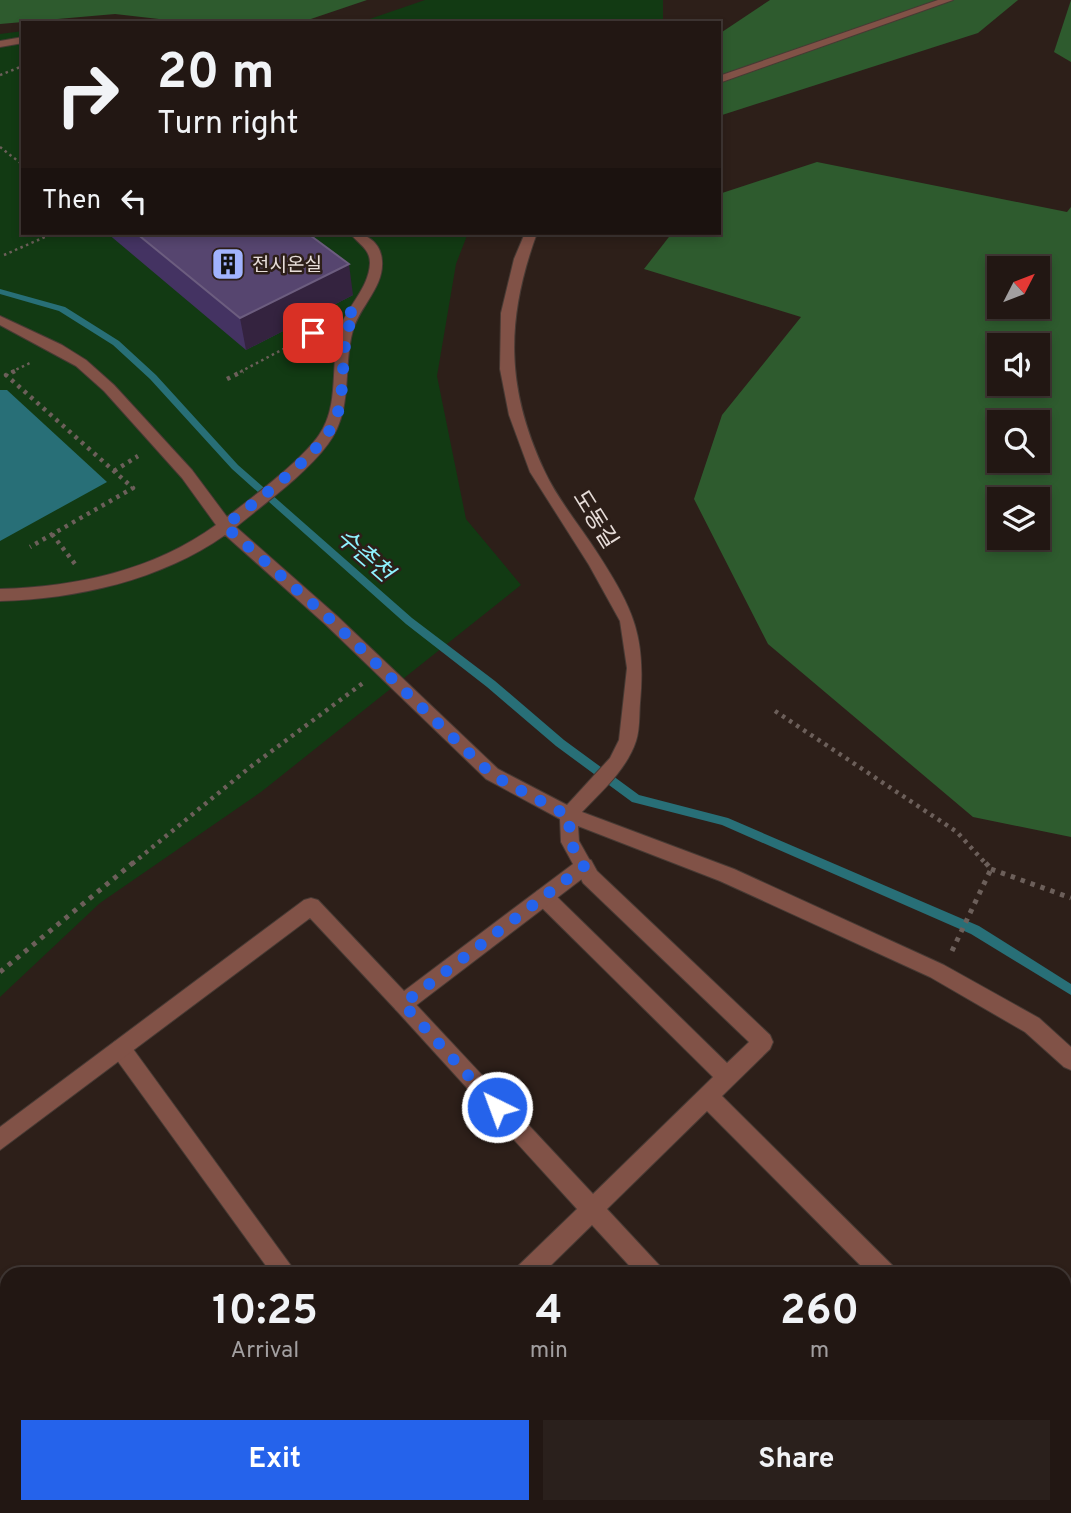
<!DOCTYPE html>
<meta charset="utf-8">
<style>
body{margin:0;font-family:Overpass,"Noto Sans KR",sans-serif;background:#2a201c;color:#f1f3f6;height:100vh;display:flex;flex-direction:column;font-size:26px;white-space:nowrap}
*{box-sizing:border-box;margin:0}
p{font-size:23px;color:#a29fa0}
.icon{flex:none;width:38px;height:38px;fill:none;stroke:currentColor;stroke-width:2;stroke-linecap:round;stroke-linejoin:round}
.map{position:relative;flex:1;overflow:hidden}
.sheet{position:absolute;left:0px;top:1267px;width:1071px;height:247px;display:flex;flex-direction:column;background:#221713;border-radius:21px 21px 0 0;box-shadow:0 4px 10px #0003,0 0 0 2px #3f3633}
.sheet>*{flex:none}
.hud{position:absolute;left:21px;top:21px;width:700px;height:214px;border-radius:0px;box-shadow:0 4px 10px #0003,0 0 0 2px #3f3633;background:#221713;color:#f1f3f6;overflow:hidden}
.needle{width:46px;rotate:48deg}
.buttons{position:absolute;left:987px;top:256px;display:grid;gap:14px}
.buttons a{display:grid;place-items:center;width:63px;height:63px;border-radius:0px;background:#221713;box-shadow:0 4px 10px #0003,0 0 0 2px #3f3633;font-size:35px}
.pin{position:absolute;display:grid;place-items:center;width:60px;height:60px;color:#fff;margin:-30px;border-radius:14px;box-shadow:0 4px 10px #0006}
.me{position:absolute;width:77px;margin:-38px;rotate:318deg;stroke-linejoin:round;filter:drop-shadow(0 0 5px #0008)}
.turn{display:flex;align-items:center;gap:24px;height:147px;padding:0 21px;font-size:32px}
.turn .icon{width:91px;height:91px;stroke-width:2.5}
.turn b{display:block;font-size:49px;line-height:60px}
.then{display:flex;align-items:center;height:66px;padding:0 21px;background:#0003;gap:14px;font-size:26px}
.eta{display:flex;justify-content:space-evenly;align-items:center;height:119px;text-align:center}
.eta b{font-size:42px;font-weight:700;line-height:49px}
.button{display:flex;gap:14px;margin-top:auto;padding:14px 21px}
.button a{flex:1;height:80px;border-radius:0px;background:#2563eb;color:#fff;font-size:28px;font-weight:700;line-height:80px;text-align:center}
.button a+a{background:#2a201c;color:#f1f3f6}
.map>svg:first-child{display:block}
</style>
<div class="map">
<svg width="1071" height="1513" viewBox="0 0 1071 1513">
<rect width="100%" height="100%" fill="#2d1f19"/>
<g fill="#123a13">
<polygon points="425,0 663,0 663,23 358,23"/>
<polygon points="23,31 23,233 468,233 456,264 437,376 466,519 521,585 261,792 100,903 0,997 0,34"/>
</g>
<g fill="#2e5b2e" fill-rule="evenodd">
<polygon points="0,0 367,0 299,23 194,23 115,14 0,24"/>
<polygon points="770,0 1018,0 978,33 719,116 719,34"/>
<polygon points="1071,0 1071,62 1054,52"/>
<path d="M817,162L1067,212L1071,207V837L973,817L768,644L694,499L722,415L801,317L644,269L672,233H719V194ZM999,268H1038V306H999ZM999,345H1038V383H999ZM999,422H1038V460H999ZM999,499H1038V537H999Z"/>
</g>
<polygon fill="#286f77" points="0,390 7,390 107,482 0,541"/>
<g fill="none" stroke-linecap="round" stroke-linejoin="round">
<polygon fill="#286f77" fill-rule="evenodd" points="0,289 65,307 119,341 156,375 238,465 412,618 495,681 564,740 639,795 728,818 979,926 1071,984 1071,995 971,934 722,825 632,802 556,746 487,687 406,624 232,469 150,379 113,345 59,311 0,294"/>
<defs>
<g id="lane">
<polygon points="584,858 591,860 597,871 770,1035 773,1042 770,1049 722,1096 893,1266 896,1274 869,1274 707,1111 607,1209 660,1266 663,1274 637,1274 592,1225 542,1274 515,1274 518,1266 577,1209 396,1010 393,1004 396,998 403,995 410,998 593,1194 713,1077 537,903 535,897 537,891 544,889 551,891 727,1063 749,1042 583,883 575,866 577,860"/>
<polygon points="121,1040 128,1042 297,1274 272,1274 114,1056 111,1049 114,1042"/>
<polygon points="1071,1380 1071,1410 1064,1413 1064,1383"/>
<polygon points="0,1441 7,1444 7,1477 0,1474"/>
<polygon points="1064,1442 1071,1445 1071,1465 1064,1468"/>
<polygon points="21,1507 46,1507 48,1513 23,1513"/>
<polygon points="272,1507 301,1507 299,1513 270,1513"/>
<polygon points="450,1507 477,1507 479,1513 452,1513"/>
<polygon points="860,1507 888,1507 890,1513 862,1513"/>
<polygon points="1018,1507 1044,1507 1042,1513 1016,1513"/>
</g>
<g id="street">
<polygon points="938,0 953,0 719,83 719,76"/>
<polygon points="23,37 23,43 0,47 0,41"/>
<path d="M350,233C366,233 381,242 382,261C384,287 360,306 353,330C342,369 354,409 328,444C306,474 265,503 236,527L337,616L498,769L567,805L610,758L619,740L627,668L620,621L589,565L530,472L509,415L500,369L501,313L514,259L525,233H537C506,318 505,386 544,470C557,499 581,527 598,554C634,610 646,637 640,703C639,715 640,729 636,741C627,769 602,791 582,812L734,869L944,965L1039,1018L1071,1047V1070L1064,1067L1025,1032L930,977L720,881L578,826L579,841L593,866L591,872L410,1010L403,1013L396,1010L310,918L0,1150V1127L304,900L311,898L318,900L404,991L573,864L561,842L560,819L486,779L325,624L225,535C161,580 77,599 0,601V589C76,587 154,570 216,525L182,478L104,391L76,366L0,325V316L62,345L86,360L114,385L192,470L227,517C254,496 300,462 319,435C340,405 330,365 339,331C346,307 369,289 370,263C370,248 357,243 350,233Z"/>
</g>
</defs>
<use href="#lane" stroke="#473a34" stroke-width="2"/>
<use href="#street" stroke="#473a34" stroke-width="2"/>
<g stroke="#6c5f5a" stroke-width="2.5" stroke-dasharray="2.5 3.5" stroke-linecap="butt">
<polyline points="0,75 23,66"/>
<polyline points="0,147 23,165"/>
<polyline points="4,255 54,233"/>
<polyline points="11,372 32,362"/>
<polyline points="240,372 321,329"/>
</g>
<g stroke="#6c5f5a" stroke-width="4.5" stroke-dasharray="3.5 5" stroke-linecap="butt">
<polyline points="15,371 6,375 133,488 30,547"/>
<polyline points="227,379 243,371"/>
<polyline points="114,471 138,456"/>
<polyline points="52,534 75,564"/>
<polyline points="775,711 957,832 986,864"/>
<polyline points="132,864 249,768 363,683"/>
</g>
<g stroke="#6c5f5a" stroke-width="5" stroke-dasharray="4.5 6" stroke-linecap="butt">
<polyline points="991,869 1071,898"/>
<polyline points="952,951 991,869 985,862"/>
<polyline points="0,972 134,862"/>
</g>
<use href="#lane" fill="#815247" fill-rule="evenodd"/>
<use href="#street" fill="#815247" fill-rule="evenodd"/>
</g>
<polygon fill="#443362" points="107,233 307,233 353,295 246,350"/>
<polygon fill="#34233f" points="349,264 353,295 246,350 240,318"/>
<polygon fill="#56456f" stroke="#6c5d7f" stroke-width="2" points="136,233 307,233 349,264 240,318"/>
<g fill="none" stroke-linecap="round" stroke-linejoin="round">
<path stroke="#2563eb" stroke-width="12" stroke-dasharray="0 21.6" d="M313,333L355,310C338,348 347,375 338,412C329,450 256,500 225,526L331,620L492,775L569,816L570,842L584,866L403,1004L497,1107"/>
</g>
<defs>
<symbol id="building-square" viewBox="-11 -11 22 22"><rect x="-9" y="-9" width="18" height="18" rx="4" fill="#a1b3fd" stroke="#2d1f19"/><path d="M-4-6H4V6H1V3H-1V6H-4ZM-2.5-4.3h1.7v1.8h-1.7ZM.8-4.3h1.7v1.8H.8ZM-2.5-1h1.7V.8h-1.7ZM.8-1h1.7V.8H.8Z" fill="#111"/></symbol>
</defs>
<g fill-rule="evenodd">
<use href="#building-square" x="209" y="245" width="38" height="38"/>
</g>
<g text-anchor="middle" stroke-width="5" stroke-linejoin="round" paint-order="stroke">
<g font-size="19" fill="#e7ddd9" stroke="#2d1f19" text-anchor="start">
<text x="252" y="271">전시온실</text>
</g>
<g font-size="23" fill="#e7ddd9" stroke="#2d1f19">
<text transform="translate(596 519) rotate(58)" y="8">도동길</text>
</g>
<g font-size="24" font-style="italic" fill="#8ff2fe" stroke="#2d1f19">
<text transform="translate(365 555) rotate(41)" y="8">수촌천</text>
</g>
</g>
</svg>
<div class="buttons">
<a><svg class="needle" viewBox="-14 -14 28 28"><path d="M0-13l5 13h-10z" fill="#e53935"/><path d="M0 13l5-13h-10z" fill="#a29fa0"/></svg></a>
<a><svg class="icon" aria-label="sound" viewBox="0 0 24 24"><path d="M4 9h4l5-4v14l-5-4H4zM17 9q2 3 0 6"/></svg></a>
<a><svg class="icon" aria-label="search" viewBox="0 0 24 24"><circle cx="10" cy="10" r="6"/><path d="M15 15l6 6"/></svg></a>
<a><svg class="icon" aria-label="layers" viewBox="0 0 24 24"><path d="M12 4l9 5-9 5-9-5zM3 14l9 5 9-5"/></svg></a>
</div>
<div class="pin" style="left:313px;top:333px;background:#d93025"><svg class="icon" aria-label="arrive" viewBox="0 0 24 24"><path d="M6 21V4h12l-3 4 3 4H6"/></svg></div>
<svg class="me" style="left:497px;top:1107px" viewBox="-20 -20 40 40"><circle r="17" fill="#2563eb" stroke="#fff" stroke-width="3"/><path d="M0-11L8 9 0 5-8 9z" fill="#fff"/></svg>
<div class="hud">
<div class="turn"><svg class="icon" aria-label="right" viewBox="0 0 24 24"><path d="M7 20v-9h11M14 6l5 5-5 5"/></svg><div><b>20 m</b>Turn right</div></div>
<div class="then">Then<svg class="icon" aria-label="left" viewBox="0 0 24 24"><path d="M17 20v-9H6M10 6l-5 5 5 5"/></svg></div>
</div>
<section class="sheet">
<div class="eta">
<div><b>10:25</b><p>Arrival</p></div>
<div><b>4</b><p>min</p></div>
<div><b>260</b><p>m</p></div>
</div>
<div class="button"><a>Exit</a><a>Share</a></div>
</section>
</div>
